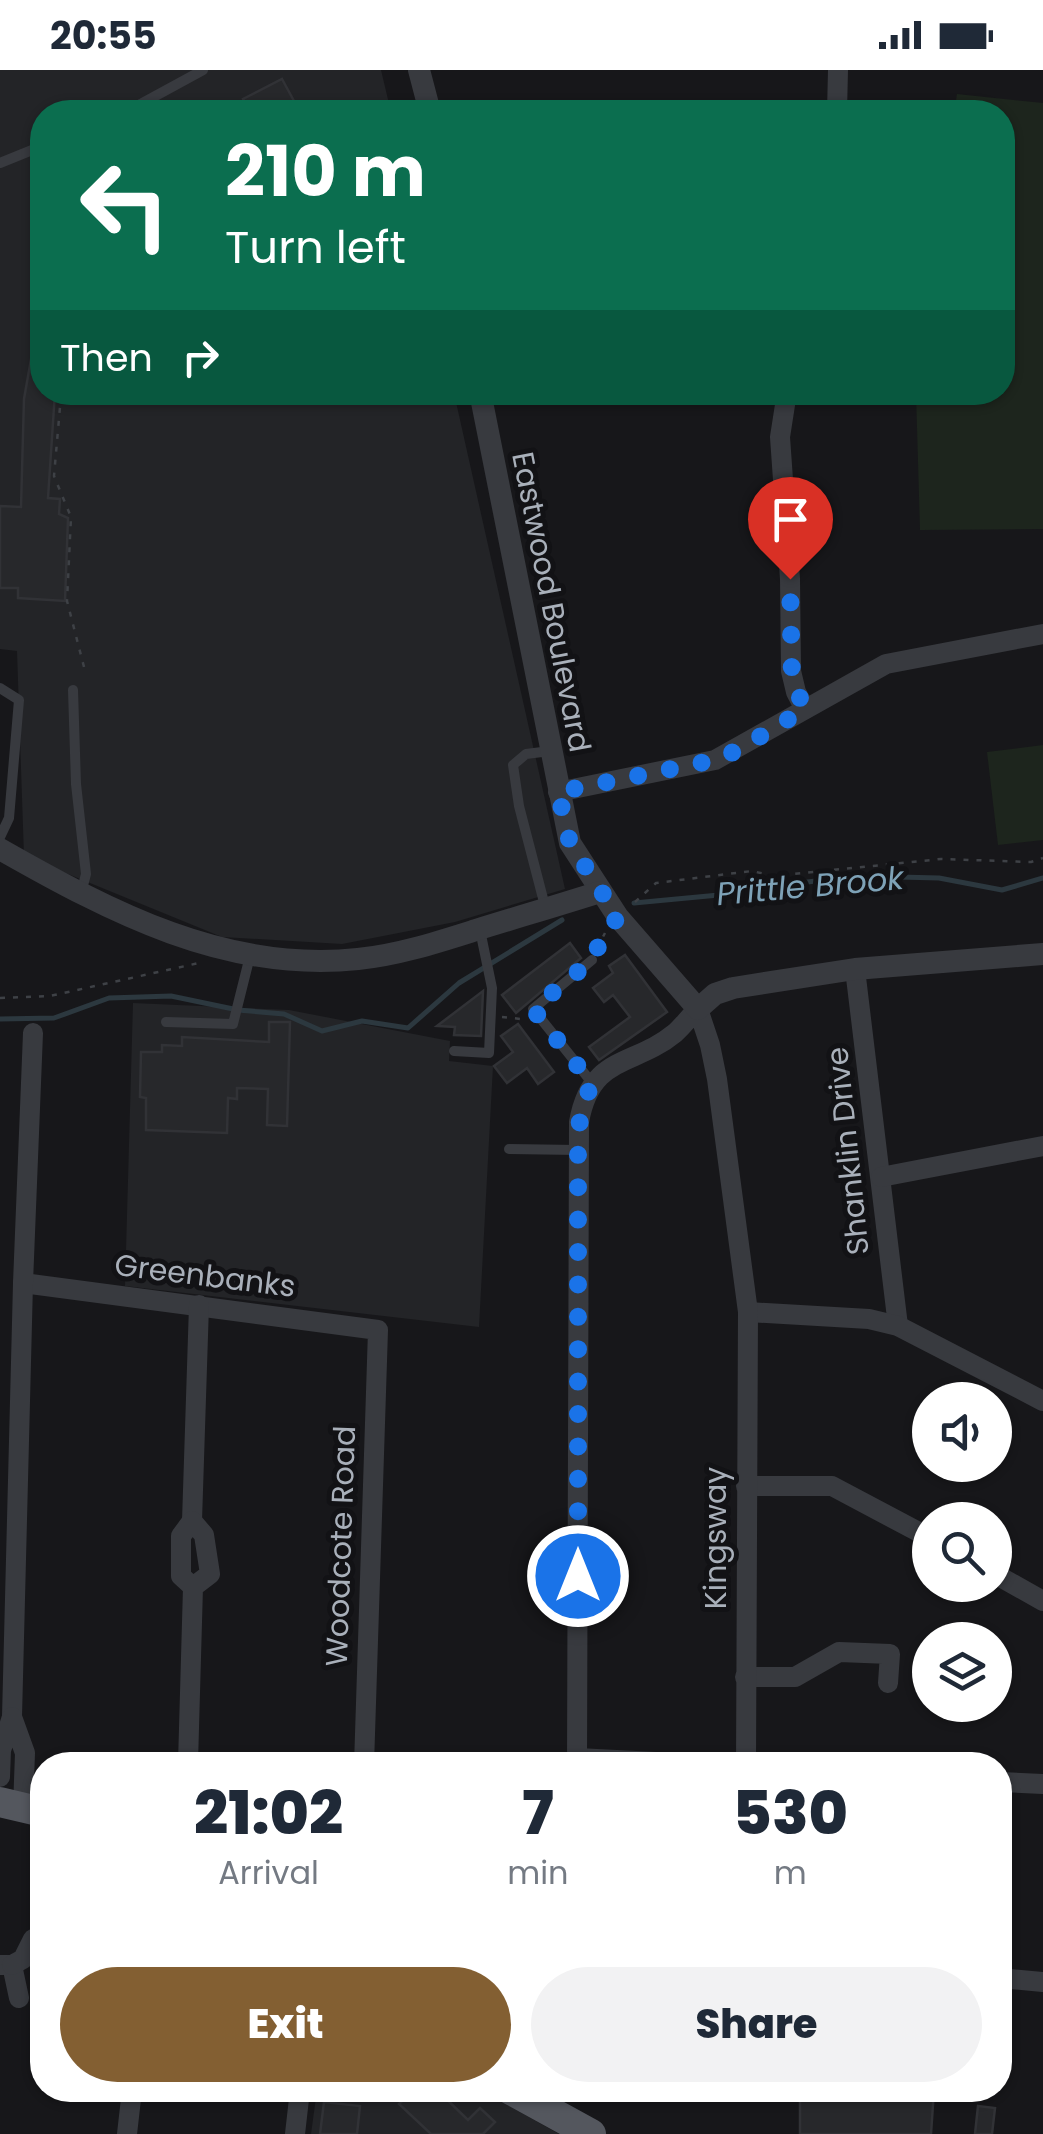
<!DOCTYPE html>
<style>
body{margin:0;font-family:Poppins,sans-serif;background:#f2f2f3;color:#1f2937;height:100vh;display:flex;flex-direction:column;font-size:38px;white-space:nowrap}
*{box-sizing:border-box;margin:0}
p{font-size:32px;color:#747a83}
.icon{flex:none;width:55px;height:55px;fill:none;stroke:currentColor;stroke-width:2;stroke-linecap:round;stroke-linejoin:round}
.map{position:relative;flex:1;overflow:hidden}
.sheet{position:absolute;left:30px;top:1682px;width:982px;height:350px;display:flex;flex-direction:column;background:#fff;border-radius:40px;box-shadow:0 2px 8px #0004}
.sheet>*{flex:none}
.banner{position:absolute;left:30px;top:30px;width:985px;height:305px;border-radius:40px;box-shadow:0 2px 8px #0004;background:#0b6e4f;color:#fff;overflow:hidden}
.tools{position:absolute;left:912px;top:1312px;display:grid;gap:20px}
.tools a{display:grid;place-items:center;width:100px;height:100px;border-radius:50%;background:#fff;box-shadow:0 2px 8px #0004;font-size:50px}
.pin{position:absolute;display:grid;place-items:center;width:85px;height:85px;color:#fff;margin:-102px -42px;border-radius:50% 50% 50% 0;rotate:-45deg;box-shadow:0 0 10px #0007}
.pin .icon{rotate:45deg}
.me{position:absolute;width:110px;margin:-55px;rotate:0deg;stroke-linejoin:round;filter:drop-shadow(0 0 8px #0008)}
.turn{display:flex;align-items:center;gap:35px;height:210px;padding:0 30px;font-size:45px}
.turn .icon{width:130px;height:130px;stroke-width:2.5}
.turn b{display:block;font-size:70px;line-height:85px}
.then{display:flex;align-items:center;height:95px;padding:0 30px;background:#0003;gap:20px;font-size:38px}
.eta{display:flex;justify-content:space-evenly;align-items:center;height:170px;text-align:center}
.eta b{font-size:60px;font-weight:800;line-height:70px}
.cta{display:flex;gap:20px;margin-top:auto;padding:20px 30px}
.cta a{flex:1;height:115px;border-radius:60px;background:#835f32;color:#fff;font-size:40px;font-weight:800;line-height:115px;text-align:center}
.cta a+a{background:#f2f2f3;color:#1f2937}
.status{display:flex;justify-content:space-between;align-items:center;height:70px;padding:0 50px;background:#fff;direction:ltr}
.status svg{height:28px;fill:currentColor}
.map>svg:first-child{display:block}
</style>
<div class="status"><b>20:55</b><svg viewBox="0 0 49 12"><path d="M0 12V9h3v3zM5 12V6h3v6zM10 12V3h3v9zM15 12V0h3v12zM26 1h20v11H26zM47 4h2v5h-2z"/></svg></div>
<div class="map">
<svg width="1043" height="2064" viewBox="0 0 1043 2064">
<rect width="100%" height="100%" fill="#17171a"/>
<g fill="#232427">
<polygon points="0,0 381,0 391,42 42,42 42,322 454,323 565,819 455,852 342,874 222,867 24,786 17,581 0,579"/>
<polygon points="133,933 289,940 450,971 449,991 493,996 479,1257 125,1216"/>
<polygon points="317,2020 388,2031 400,2020 490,2020 502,2032 559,2064 311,2064"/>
</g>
<g fill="#1d251d">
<polygon points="957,24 1043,33 1043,459 920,460 916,323 1002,322 1002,42 954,42"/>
<polygon points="1043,675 1043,770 998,775 987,682"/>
</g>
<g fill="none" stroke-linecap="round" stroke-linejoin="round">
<g stroke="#2c383f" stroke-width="5">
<polyline points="634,833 772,820 799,813 858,806 939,808 1002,820 1043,808"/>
<polyline points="0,949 54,948 109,928 171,926 238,940 284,944 322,961 362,951 408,958 459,913 562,850"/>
</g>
</g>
<g fill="#27282b" stroke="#313236" stroke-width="2.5">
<polygon points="282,9 300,42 250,42 243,29"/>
<polygon points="36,261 42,261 42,322 55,322 48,428 60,429 59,444 68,448 65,531 18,528 18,518 0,518 0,436 21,437 24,329"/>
<polygon points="570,873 581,888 516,943 502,925"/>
<polygon points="625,885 667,942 599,990 589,977 630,947 613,925 604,932 593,918 613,903 609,896"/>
<polygon points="483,921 481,966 454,965 455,957 437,956"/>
<polygon points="269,952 290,952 287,1056 267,1055 268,1019 237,1018 237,1029 228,1028 227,1063 146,1060 146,1028 140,1027 141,982 162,982 162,975 182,976 182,967 269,972"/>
<polygon points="518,954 554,1002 538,1014 527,998 507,1013 494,996 513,982 501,966"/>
<polygon points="413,2020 437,2020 468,2050 480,2038 495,2052 483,2064 431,2064 399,2034"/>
<polygon points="800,2020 934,2020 931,2064 800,2064"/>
<polygon points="324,2032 360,2036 357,2064 320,2064"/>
<polygon points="978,2036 995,2038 992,2064 975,2064"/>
</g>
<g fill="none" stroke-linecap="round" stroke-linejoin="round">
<g stroke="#3e4146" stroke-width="2.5" stroke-dasharray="5 8" stroke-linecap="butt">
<polyline points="84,597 67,531 71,447 54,406 60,337 86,322"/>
<polyline points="635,832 656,813 752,801 773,806 941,789 1031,792 1043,788"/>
<polyline points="597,878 605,863"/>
<polyline points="0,928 50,926 199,893"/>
<polyline points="502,947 521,949"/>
</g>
<g stroke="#383a3f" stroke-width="10">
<polyline points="126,42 203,0"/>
<polyline points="0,93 42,76"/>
<polyline points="0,618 19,630 9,748 0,767"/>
<polyline points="73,620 76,714 86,804 81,823"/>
<polyline points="546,840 519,736 513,695 526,684 550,681"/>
<polyline points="592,890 533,939 593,1014"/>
<polyline points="166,952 233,954 250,886"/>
<polyline points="454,981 489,983 492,918 480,860"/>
<polyline points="509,1079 578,1080"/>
</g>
<g stroke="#383a3f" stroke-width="20">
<polyline points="837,42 838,0"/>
<polyline points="787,322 780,367 790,509 791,601 796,622 805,639"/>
<polyline points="558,722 715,690 886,594 1043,564"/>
<polyline points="855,899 898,1256"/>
<polyline points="881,1107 1043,1076"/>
<polyline points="23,1213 378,1260 364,1695"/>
<polyline points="748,1242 869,1249 898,1256 1043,1331"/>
<polyline points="746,1416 832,1416 930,1468"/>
<polyline points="192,1451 199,1235"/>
<polyline points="995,1504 1043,1531"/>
<polyline points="745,1607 795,1607 839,1582 890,1584 888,1613"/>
<polyline points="12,1647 23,1213 33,963"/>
<polyline points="577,1688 715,1695"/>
<polyline points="188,1693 193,1517 181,1506 181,1466 192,1451 204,1465 210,1504 193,1517"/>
<path d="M577,1695L579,1052C591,984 634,997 675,963C683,956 690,946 698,939L710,975L717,1009L748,1242L746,1695"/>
<polyline points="0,1707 1,1680 12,1647 25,1683 23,1738"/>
<polyline points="1000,1712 1043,1714"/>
<polyline points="0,1895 12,1895 19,1928"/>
<polyline points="12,1895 23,1889 33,1869"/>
<polyline points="1000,1908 1043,1912"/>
<polyline points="127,2064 132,2020"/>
<polyline points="295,2064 300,2020"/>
</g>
<g stroke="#383a3f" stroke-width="22">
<polyline points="419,0 430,42"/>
<polyline points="480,322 570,773 618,847 698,939 715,924 733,918 855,899 1043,884"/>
<path d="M0,779C111,842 226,903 358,889C398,885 438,872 476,860C518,847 559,835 600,822"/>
</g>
<g stroke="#54575e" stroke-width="30">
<polyline points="0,1732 42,1742"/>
<polyline points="511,2020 591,2064"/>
</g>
</g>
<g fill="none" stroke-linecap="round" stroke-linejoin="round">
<polyline stroke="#1a73e8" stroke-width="18" stroke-dasharray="0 32.4" points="578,1506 578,1071 581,1038 592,1014 533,939 592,890 603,866 618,847 570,773 558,722 715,690 738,680 805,639 792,610 790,509"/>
</g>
<g text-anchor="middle" stroke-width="10" stroke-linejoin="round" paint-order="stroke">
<g font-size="30" fill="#a9b0ba" stroke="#121215">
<text transform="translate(551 532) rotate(79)" y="10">Eastwood Boulevard</text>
<text transform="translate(848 1081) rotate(-96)" y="10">Shanklin Drive</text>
<text transform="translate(205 1206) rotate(7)" y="10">Greenbanks</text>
<text transform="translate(716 1468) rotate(-90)" y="10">Kingsway</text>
<text transform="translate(341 1476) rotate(-88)" y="10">Woodcote Road</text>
</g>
<g font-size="32" font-style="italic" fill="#7ea2b7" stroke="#121215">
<text transform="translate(810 816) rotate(-5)" y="11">Prittle Brook</text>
</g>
</g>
</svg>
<div class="tools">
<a><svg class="icon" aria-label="sound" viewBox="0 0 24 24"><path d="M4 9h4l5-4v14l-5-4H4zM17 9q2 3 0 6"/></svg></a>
<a><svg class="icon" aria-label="search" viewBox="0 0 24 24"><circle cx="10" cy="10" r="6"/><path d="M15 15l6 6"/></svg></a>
<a><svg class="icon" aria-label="layers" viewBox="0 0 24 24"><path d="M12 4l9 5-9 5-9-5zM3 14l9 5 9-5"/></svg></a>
</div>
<div class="pin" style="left:790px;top:509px;background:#d93025"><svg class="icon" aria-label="arrive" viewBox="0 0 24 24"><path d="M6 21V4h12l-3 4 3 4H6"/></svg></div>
<svg class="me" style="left:578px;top:1506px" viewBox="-20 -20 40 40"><circle r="17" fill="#1a73e8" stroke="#fff" stroke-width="3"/><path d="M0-11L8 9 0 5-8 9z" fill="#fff"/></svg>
<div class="banner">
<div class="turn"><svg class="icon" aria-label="left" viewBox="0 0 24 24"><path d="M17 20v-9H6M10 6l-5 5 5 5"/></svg><div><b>210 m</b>Turn left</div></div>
<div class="then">Then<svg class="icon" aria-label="right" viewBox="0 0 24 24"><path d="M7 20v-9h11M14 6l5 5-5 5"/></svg></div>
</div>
<section class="sheet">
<div class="eta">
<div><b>21:02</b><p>Arrival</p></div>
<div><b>7</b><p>min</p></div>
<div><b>530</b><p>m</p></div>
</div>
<div class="cta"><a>Exit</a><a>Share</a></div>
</section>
</div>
